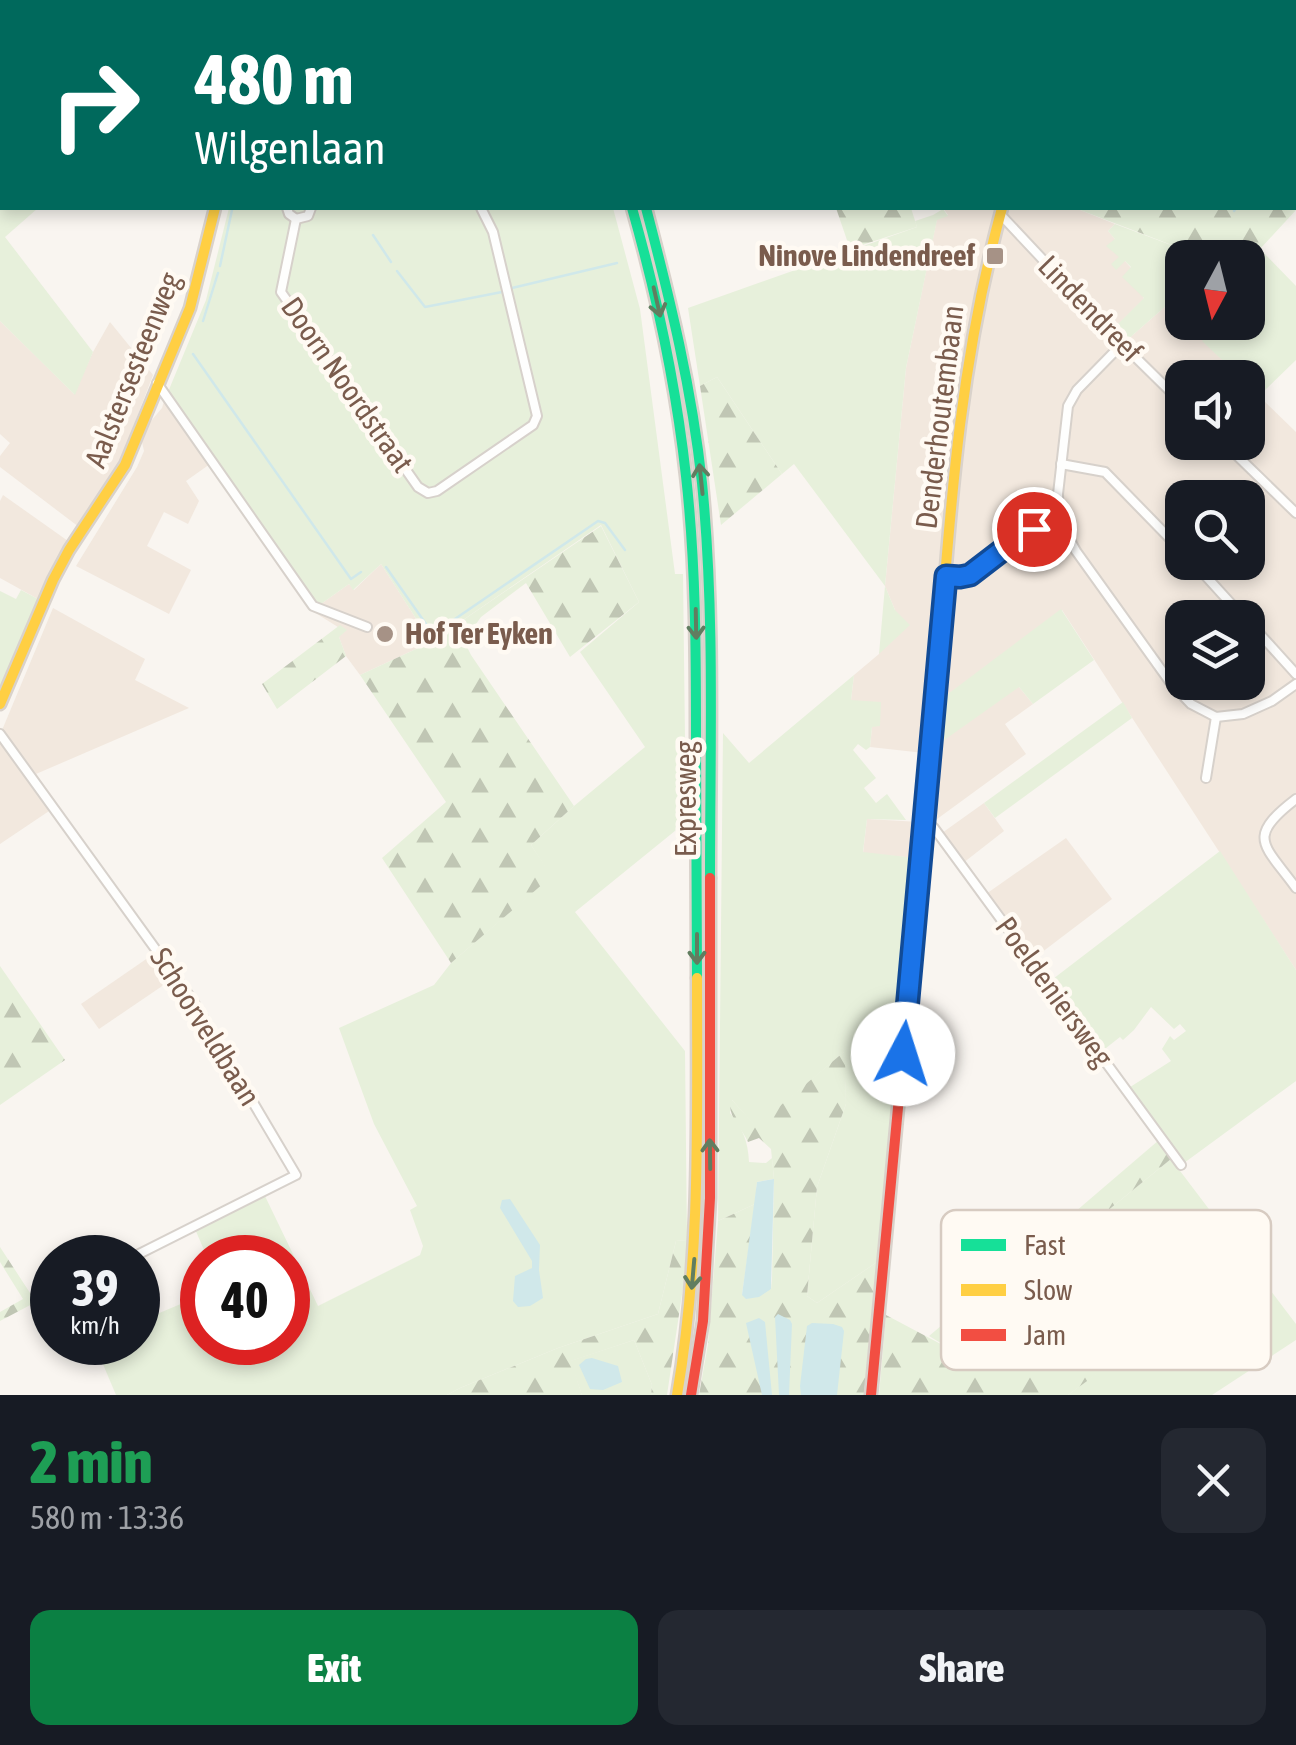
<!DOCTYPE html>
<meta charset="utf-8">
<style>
body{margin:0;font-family:"Asap Condensed",sans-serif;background:#242831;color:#f1f3f6;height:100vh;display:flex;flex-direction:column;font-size:38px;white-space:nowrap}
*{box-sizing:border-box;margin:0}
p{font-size:32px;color:#9ea1a6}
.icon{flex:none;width:55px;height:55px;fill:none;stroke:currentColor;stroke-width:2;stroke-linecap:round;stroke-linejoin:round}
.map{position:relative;height:1395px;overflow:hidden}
.details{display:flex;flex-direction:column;background:#171b24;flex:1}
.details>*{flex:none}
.hud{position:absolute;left:0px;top:0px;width:1298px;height:210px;box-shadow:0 5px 15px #0003;background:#00695c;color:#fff;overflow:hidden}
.needle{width:65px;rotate:187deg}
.tools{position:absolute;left:1165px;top:240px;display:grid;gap:20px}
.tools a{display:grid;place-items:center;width:100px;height:100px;border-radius:20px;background:#171b24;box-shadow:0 5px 15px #0003;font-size:50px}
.speed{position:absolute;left:30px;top:1235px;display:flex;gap:20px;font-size:50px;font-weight:700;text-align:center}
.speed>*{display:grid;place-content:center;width:130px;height:130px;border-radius:50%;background:#171b24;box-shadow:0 5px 15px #0003;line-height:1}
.speed small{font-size:25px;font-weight:400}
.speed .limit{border:15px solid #d22;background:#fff;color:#111}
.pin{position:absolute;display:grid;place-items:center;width:85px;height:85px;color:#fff;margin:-42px;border:5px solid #fff;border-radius:50%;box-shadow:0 2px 10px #0007}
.me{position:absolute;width:110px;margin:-55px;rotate:5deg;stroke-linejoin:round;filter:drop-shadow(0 0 8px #0008)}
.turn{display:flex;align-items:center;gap:35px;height:210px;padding:0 30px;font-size:45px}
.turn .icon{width:130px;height:130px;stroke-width:2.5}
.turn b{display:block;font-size:70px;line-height:85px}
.round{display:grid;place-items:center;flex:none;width:105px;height:105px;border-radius:20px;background:#242831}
.headline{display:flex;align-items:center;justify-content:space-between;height:170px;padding:0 30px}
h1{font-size:60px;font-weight:800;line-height:75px;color:#1e9e55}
.cta{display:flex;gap:20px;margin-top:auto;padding:20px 30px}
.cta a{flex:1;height:115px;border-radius:20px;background:#0b8043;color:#fff;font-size:40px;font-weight:800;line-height:115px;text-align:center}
.cta a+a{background:#242831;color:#f1f3f6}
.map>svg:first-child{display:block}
</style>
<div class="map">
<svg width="1296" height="1395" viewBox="0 0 1296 1395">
<defs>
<pattern id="forest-firs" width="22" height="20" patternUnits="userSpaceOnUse" patternTransform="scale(2.5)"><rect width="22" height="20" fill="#e7f0db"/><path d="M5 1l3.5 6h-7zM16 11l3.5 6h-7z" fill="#c0c6b4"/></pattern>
</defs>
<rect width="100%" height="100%" fill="#f9f5f0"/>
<g fill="#f2e8de" fill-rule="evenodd">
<polygon points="967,0 1296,0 1296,42 1295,2 968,2"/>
<path d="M943,208H1075L1115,224L1108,231L1115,239L1125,261L1131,268L1144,299L1114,330L1126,341L1167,305L1177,314L1182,309V322L1215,323L1218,326L1203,341L1240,377L1182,378V442H1248V405L1258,395L1296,432V970L1062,610L1019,687L1033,704L1005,724L1026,754L933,822L920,818L924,753L870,747L872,727L851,700L854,675L879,654L895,610L885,586L906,368L937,219L948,215ZM1182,498H1248V562H1182ZM1182,618H1248V682H1182Z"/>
<polygon points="0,321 74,394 93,352 110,322 153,375 116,472 79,527 0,467 0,456 10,443 0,434"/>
<polygon points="165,398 210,464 186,481 199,501 188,524 164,512 147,546 191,570 169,614 76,566 137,467 144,451 142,442 146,427 162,408"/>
<polygon points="3,495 68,541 38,599 0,578 0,501"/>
<polygon points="381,564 431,642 360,675 346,656 339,637 338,627 309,609 314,601 321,604 349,584 354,590"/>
<polygon points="53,608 145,659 135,680 189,708 36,774 58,805 0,844 0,735"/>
<polygon points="984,803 1004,831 963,863 942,833"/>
<polygon points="867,819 920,822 916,858 863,853"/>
<polygon points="1066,838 1112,899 1033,959 986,894"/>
<polygon points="155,953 174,978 99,1029 81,1004"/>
</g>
<g fill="#e7f0db">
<polygon points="0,155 2,159 2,208 38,208 5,237 93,352 75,395 0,321"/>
<polygon points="229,208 613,208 640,309 675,574 683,574 686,822 575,912 685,1051 687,1240 676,1241 658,1314 558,1348 460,1388 447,1395 116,1395 94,1343 138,1342 138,1322 202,1295 202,1342 288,1342 288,1258 207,1257 195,1229 264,1194 318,1306 420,1255 423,1246 410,1210 417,1206 374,1124 339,1028 434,985 451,963 551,876 531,845 574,806 645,747 580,652 639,602 601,525 431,642 381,564 353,590 349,584 321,604 314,601 168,392 206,300"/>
<polygon points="943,209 948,216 937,220 906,368 885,586 895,610 910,625 879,654 885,586 794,464 782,474 717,377 700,386 688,308 917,227 915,221 933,215"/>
<polygon points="1115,224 1203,257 1182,258 1182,286 1167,305 1126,341 1113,329 1144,298 1122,277 1131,267 1125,261 1116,270 1111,264 1119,257 1106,246 1115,239 1108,231"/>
<polygon points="1260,249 1296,286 1296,360 1259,396 1248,385 1248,378 1240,377 1202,341 1218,326 1215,323 1248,322 1248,262"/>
<polygon points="21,590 38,599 0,688 0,591 16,599"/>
<polygon points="1061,609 1094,660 1033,704 1019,687 943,741 940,735 944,697"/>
<path d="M854,675L851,700L881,702L880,726L872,727L870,747L866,750L858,744L853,750L876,778L864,788L876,803L887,794L906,820L867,819L863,852L916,858L877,1262L817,1303L807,1296L817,1187L846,1104L844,1052L756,1127L732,1100L730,1113C743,1129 748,1141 749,1162L766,1163L772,1158L774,1179L757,1182L755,1204L718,1221L723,733L749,763Z"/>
<polygon points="1123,702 1132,718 995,818 984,803"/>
<polygon points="1220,851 1296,970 1296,1081 1184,1163 1127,1089 1171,1061 1162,1049 1170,1036 1174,1040 1186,1031 1180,1024 1174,1029 1151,1007 1134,1030 1123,1040 1120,1037 1101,1052 1049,982"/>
<polygon points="1171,1159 1296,1324 1296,1340 1212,1395 1068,1395 1097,1373 1061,1321 1093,1297 1087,1287 969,1360 929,1336 992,1283 1004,1295"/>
<polygon points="634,1340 652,1385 651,1395 582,1395 570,1361"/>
</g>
<g fill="url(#forest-firs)">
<polygon points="1296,42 1296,210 1248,262 1248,258 1203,257 1075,208 1295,208"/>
<polygon points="836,208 911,208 917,227 850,249"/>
<polygon points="717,377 782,474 721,525 700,386"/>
<polygon points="601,526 639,602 570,657 526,583 481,617 466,638 467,647 471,655 574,806 531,845 552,876 451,963 382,858 446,802 360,675 431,642"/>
<polygon points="340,625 347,630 339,637 346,656 277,709 262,684"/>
<polygon points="0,966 65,1060 0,1105"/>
<path d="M845,1051L846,1104L817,1187L807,1296L817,1303L877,1262L864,1395H699L708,1344L718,1221L755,1204L742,1295L771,1289L772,1279L774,1179L771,1149L759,1138L748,1142C742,1128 726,1115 731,1099L756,1126Z"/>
<polygon points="1159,1140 1171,1159 1003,1296 992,1283"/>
<polygon points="687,1240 684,1281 667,1395 651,1395 652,1385 634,1340 571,1361 582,1395 447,1395 460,1388 558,1348 658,1314 676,1241"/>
<polygon points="0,1247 36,1302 0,1321 0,1312 23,1299 0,1262"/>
<polygon points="1087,1287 1094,1296 1062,1321 1098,1373 1068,1395 879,1395 886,1315 969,1359"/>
</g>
<g fill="#d0e8ea">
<polygon points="774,1179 771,1289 759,1297 746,1299 742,1295 757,1182"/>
<polygon points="510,1199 540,1245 539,1270 543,1298 530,1306 518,1307 513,1301 515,1276 532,1268 532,1261 500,1208 502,1200"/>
<polygon points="778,1314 790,1320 792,1324 789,1395 779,1395 775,1317"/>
<polygon points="759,1318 765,1322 772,1395 762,1395 746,1323"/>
<polygon points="812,1323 833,1324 842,1327 844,1331 837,1395 801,1395 800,1386 807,1326"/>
<polygon points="592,1358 618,1366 622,1382 603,1390 590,1389 579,1365 586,1359"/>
</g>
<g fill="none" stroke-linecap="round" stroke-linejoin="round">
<g stroke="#d0e8ea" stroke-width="2.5">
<polyline points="1295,114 1296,113"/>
<polyline points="1234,211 1236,208"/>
<polyline points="373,235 391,262"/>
<polyline points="220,266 232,210"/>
<polyline points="397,271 425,307 502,292"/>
<polyline points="512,288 617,263"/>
<polyline points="203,321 218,273"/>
<polyline points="193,354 351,579 361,572"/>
<polyline points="386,567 433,634 598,521 605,523 625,550"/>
</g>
<defs>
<g id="street">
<polyline points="1183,2 1183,0"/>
<polyline points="287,208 289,214 296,219"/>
<polyline points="1000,214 1122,344 1182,403"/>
<polyline points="296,219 281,292 418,487 428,493 437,491 533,425 537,416 493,232 481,208"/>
<polyline points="296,219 308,216 311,208"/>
<polyline points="1122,344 1077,390 1068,406 1058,494 1059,521 1076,551 1170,682 1191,704 1216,717 1243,714 1272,701 1296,684"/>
<polyline points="157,383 313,606 367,627"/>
<polyline points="1223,442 1296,513"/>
<polyline points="1061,464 1105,472 1182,551"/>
<polyline points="1193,562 1244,618"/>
<polyline points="946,576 960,577 970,575 1021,536 1059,521"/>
<polyline points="1248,621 1296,674"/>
<polyline points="0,734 193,1001 296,1175 131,1258"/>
<polyline points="1206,778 1216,717"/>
<path d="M1296,799C1245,838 1264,844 1296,888"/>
<polyline points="925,821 934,828 959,862 1181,1165"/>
</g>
<g id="fast">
<polyline points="280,0 280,2"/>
<polyline points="567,0 568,2"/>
<polyline points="1060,2 1061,0"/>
<path d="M632,208C657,296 676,385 686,476C696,565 696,653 696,742C696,820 697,899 697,978"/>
<path d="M646,208C670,299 692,389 702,483C715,614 710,747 710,878"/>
</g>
<g id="slow">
<polyline points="551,0 552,2"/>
<polyline points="0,704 53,580 69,550 125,465 190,308 215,208"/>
<path d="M921,863C928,790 935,717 940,643C951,493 962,354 1002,208"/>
<path d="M677,1395C701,1257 697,1117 697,978"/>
</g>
<g id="jam">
<polyline points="691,1395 703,1321 710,1198 710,878"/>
<polyline points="871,1395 921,863"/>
</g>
</defs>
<use href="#street" stroke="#d7d1cb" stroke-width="12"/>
<use href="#fast" stroke="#d9d2cb" stroke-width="15"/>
<use href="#slow" stroke="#d9d2cb" stroke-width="15"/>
<use href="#jam" stroke="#d9d2cb" stroke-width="15"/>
<use href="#street" stroke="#fefefd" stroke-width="8"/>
<use href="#fast" stroke="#16e098" stroke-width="10"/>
<use href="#slow" stroke="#ffcf43" stroke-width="10"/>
<use href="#jam" stroke="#f24e42" stroke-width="10"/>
</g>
<defs><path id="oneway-shaft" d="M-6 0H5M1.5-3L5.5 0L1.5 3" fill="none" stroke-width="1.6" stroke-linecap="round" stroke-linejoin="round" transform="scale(2.5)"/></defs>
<g stroke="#617d60">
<use href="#oneway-shaft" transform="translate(657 302) rotate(77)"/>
<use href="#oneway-shaft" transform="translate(701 479) rotate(-96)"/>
<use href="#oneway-shaft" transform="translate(696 624) rotate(89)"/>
<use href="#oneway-shaft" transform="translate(697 949) rotate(90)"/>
<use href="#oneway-shaft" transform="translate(710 1154) rotate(-91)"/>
<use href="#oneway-shaft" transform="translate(693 1274) rotate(95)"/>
</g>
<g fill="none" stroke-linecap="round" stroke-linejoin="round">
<defs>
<polyline id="route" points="903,1054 946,576 960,577 970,575 1021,536 1034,529"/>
</defs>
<use href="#route" stroke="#114b97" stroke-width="25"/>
<use href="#route" stroke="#1a73e8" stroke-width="18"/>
</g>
<g fill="#a69286" stroke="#fffaf3" stroke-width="4">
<rect x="985" y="246" width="20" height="20" rx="5"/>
<circle cx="385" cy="634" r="10"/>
</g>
<g text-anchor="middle" stroke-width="9" stroke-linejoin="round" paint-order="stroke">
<g font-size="30" font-weight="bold" fill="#7a5c4d" stroke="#fffaf3" text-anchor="end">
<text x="975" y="266">Ninove Lindendreef</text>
<text x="405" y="644" text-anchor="start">Hof Ter Eyken</text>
</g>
<g font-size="30" fill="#7a5c4d" stroke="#fffaf3">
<text transform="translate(1090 309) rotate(46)" y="10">Lindendreef</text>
<text transform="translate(133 370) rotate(-68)" y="10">Aalstersesteenweg</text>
<text transform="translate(347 385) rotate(55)" y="10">Doorn Noordstraat</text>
<text transform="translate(940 417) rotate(-83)" y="10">Denderhoutembaan</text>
<text transform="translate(686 799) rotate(-90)" y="10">Expresweg</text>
<text transform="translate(1054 992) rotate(54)" y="10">Poeldeniersweg</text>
<text transform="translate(205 1027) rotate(58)" y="10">Schoorveldbaan</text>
</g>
</g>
<rect x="941" y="1210" width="330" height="160" rx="15" fill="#fffaf3" stroke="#d7cbc1" stroke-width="2.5"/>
<rect x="961" y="1239" width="45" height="12" fill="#16e098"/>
<rect x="961" y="1284" width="45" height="12" fill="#ffcf43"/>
<rect x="961" y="1329" width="45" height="12" fill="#f24e42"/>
<g font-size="28" fill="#7a5c4d">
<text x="1024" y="1255">Fast</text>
<text x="1024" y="1300">Slow</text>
<text x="1024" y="1345">Jam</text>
</g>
</svg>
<div class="tools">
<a><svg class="needle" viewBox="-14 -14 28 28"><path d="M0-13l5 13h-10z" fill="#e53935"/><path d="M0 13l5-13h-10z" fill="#9ea1a6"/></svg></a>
<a><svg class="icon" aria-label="sound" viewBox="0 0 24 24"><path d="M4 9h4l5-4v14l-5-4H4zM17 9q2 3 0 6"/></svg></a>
<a><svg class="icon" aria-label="search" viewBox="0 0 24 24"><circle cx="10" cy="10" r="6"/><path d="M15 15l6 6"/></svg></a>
<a><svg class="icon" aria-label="layers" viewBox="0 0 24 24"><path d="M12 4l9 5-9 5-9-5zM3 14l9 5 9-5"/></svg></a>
</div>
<div class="speed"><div>39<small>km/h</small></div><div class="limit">40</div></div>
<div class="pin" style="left:1034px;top:529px;background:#d93025"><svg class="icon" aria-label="arrive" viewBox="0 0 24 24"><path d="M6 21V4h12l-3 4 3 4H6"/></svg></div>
<svg class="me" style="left:903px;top:1054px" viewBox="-20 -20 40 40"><circle r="19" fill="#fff"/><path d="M0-13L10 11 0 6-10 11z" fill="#1a73e8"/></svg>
<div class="hud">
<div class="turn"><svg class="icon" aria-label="right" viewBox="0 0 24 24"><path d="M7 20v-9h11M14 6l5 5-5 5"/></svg><div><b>480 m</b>Wilgenlaan</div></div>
</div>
</div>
<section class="details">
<div class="headline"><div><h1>2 min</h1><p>580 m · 13:36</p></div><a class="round"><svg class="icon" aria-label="close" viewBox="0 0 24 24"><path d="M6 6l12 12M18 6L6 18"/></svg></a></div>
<div class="cta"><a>Exit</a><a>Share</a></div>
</section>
